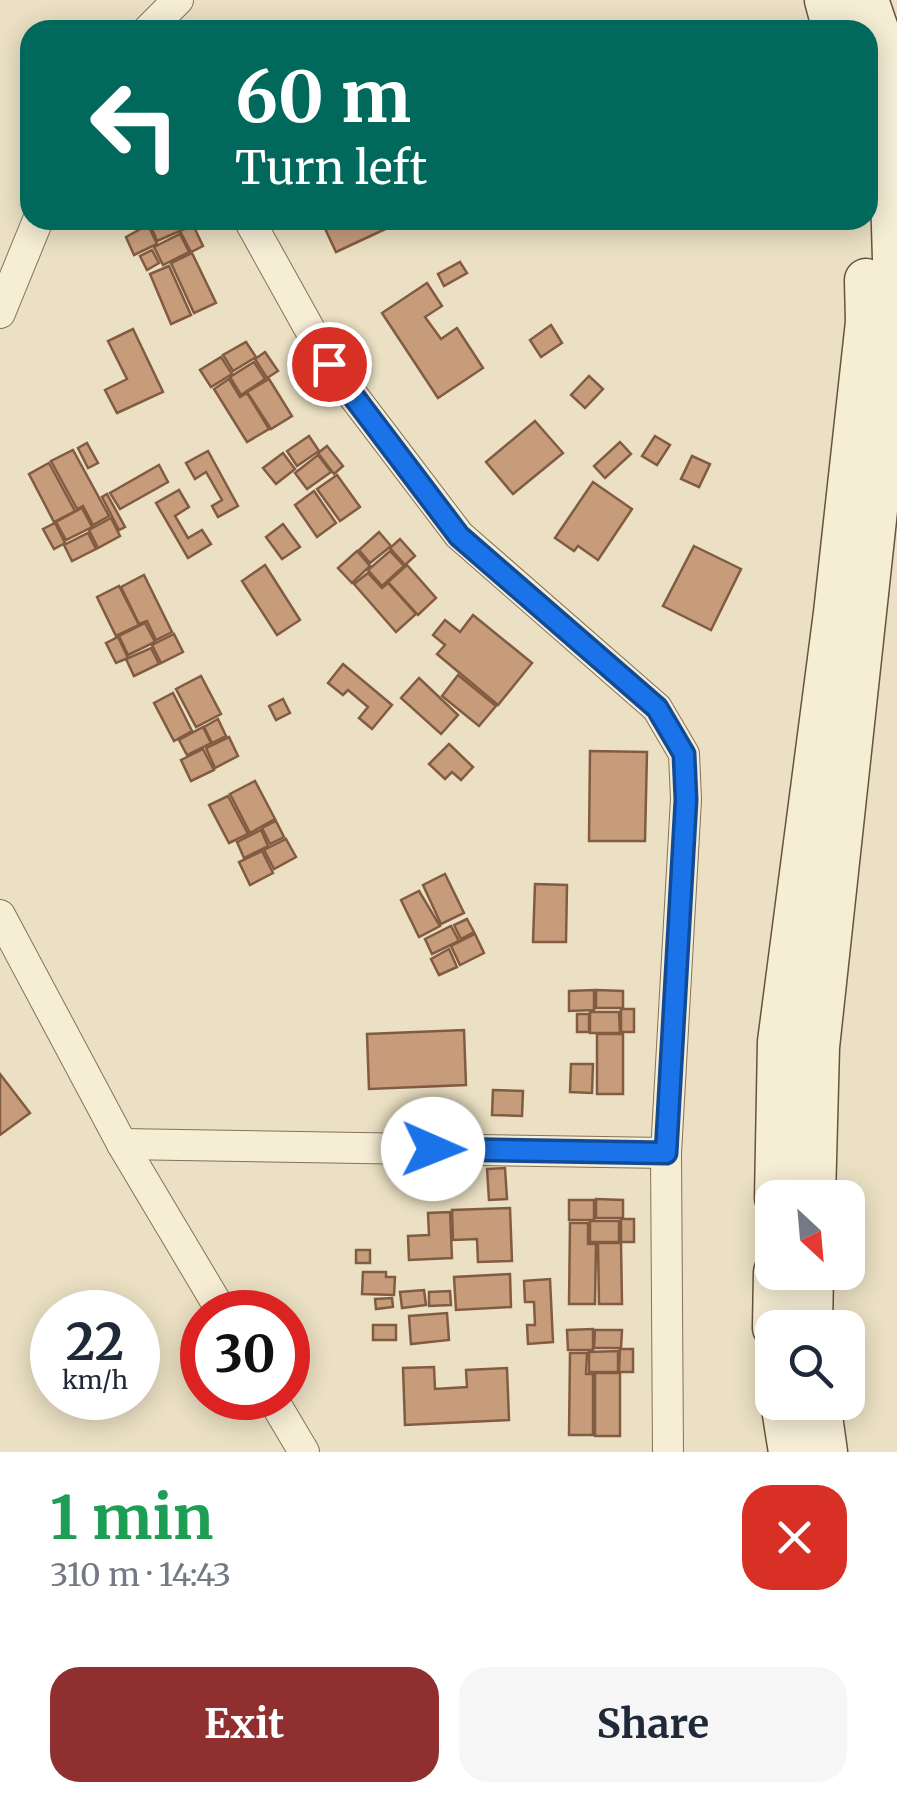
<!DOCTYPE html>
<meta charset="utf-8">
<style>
body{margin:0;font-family:Merriweather,serif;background:#f6f6f7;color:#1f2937;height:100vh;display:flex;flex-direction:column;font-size:38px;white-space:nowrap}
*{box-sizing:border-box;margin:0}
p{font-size:32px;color:#747a83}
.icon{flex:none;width:55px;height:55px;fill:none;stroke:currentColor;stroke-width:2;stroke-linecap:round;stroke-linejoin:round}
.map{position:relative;height:1452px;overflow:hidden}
.details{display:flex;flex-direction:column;background:#fff;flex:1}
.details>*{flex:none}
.guide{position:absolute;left:20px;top:20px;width:858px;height:210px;border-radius:30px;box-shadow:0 5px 25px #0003;background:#00695c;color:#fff;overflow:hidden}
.needle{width:65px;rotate:154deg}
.fabs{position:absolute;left:755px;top:1180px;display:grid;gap:20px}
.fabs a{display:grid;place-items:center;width:110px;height:110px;border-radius:20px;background:#fff;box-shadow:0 5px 25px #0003;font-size:50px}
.speed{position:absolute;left:30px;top:1290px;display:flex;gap:20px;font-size:50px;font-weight:700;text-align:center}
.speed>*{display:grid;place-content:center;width:130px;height:130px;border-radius:50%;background:#fff;box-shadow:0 5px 25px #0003;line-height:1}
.speed small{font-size:25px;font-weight:400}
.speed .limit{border:15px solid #d22;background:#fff;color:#111}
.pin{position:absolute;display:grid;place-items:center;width:85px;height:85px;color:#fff;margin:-42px;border:5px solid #fff;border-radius:50%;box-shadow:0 2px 10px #0007}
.me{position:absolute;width:110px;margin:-55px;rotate:91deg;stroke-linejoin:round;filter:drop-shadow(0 0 8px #0008)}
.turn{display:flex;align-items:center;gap:35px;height:210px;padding:0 50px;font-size:45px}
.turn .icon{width:130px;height:130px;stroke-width:2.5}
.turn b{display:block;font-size:70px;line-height:85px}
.round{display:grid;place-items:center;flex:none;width:105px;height:105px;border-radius:30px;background:#f6f6f7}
.head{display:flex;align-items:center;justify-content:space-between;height:170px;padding:0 50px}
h1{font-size:60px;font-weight:700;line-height:75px;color:#1e9e55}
.primary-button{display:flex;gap:20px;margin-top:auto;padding:20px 50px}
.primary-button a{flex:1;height:115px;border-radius:30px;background:#8f2f2f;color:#fff;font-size:40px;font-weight:700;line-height:115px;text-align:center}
.primary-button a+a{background:#f6f6f7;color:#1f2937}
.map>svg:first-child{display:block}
</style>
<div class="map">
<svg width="897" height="1452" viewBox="0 0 897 1452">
<rect width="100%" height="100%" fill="#ebe0c3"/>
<g fill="#c79c7b" stroke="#825c42" stroke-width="2.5">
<polygon points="159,220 178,220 182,230 157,241 150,224"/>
<polygon points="321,220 392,220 394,225 336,252"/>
<polygon points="148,225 157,244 134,255 126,237"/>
<polygon points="193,225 203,246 191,252 180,231"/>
<polygon points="180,234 189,252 163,265 154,247"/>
<polygon points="152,250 159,263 147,270 140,256"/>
<polygon points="192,253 216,303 194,313 171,263"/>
<polygon points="460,262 467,273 444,286 438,274"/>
<polygon points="169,266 191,315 171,324 150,274"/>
<polygon points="427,283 442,306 425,317 441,339 457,328 483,368 438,398 382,313"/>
<polygon points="551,325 562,343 541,357 530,340"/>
<polygon points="133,329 163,392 117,413 105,390 127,379 108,341"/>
<polygon points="246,342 256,357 233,371 223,355"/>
<polygon points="265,352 278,371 267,378 255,359"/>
<polygon points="221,357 232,374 211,387 200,370"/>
<polygon points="254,362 265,379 241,395 230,377"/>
<polygon points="589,376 603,389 585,408 571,395"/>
<polygon points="229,379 240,397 247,393 269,429 247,442 214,389"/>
<polygon points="269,379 292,416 271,429 247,392"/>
<polygon points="535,421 563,453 513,494 486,462"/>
<polygon points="309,436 319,451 297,466 287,451"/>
<polygon points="655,436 670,445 657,465 642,456"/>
<polygon points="620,442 631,454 605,478 594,466"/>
<polygon points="87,443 98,463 88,468 78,448"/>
<polygon points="327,446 343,466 334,474 318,453"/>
<polygon points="73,450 109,516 93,525 83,506 77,509 51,461"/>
<polygon points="208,451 238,506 218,517 212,506 222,500 206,472 195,479 186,463"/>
<polygon points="283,453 295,469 276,484 263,468"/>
<polygon points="318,455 331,472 307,489 295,473"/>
<polygon points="692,456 710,464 699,487 681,479"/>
<polygon points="49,463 75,511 54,522 29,474"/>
<polygon points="159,465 168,482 120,509 110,493"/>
<polygon points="337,475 360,507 340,521 317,489"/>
<polygon points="593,482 632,509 598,560 578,546 574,551 555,538"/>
<polygon points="179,490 189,507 175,516 188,538 202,530 211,544 188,558 156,503"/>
<polygon points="314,491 336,523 317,537 295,505"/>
<polygon points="107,494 125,527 119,530 102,497"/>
<polygon points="82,508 92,527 66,540 56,522"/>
<polygon points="111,518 120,536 98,548 89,530"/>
<polygon points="55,523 65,543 54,549 43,529"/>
<polygon points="283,524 300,547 282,559 266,537"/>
<polygon points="379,532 391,546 370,563 359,550"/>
<polygon points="88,533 96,549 72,561 64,545"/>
<polygon points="400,539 415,556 405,565 390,548"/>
<polygon points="694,546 741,569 711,630 663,606"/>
<polygon points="357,551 370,566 352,583 338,568"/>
<polygon points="390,551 404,566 382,586 368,570"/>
<polygon points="265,565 300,620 277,635 242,581"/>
<polygon points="407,565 436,598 418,615 388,582"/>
<polygon points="368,573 382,588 388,583 416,614 396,632 354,584"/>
<polygon points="144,575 172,632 156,640 147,621 139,624 121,587"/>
<polygon points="119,586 139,625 116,636 97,597"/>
<polygon points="473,615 532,663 498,705 437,654 445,645 433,635 445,620 460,632"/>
<polygon points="145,623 155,642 128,655 119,636"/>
<polygon points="174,634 183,652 161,663 152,645"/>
<polygon points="118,637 128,658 116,663 106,643"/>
<polygon points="151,648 159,664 134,676 126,659"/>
<polygon points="343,664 392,705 372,729 359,718 368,707 348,690 343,695 328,683"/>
<polygon points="458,675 496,706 479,726 442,696"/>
<polygon points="201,676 221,714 196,727 176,689"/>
<polygon points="419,678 458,715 441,734 401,698"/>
<polygon points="173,693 192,731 174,741 154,703"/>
<polygon points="283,699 290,713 276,720 269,706"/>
<polygon points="218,719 226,736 212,743 204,727"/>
<polygon points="203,727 211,743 187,755 179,740"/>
<polygon points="229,737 238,756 215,768 206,748"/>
<polygon points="449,744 473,767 461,780 452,772 445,779 429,764"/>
<polygon points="203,749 214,770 191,781 181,760"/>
<polygon points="590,751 647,752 645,841 589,841"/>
<polygon points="255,781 275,819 250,833 230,794"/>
<polygon points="228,796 248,834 229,843 209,805"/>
<polygon points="276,821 284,837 270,844 262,828"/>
<polygon points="261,830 268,846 244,858 237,842"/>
<polygon points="286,839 296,857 274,869 264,850"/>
<polygon points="262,851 273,873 250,885 239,862"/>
<polygon points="445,874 464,913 441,924 423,885"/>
<polygon points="535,884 567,885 566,942 533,942"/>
<polygon points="419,891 440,926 419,937 401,900"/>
<polygon points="467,919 474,932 461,939 454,925"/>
<polygon points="451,926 459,941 432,954 425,939"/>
<polygon points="475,934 484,953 460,965 451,946"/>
<polygon points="449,949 457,967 439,975 431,959"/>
<polygon points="594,990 594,1010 569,1011 569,991"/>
<polygon points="596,990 623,991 623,1008 596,1008"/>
<rect x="621" y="1009" width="13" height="23"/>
<polygon points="590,1012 619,1012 620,1033 590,1033"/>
<rect x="577" y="1014" width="12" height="18"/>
<polygon points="464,1030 466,1085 369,1089 367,1034"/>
<rect x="597" y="1034" width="26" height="60"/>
<polygon points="571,1064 593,1064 592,1093 570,1092"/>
<polygon points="0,1074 30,1113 0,1135"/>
<polygon points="493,1090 523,1091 522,1116 492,1115"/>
<polygon points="505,1168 507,1199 489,1200 487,1169"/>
<polygon points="596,1199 623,1200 623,1218 596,1218"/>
<rect x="569" y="1200" width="25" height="20"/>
<polygon points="510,1208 512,1261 478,1262 477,1239 453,1240 452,1210"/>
<polygon points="450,1212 452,1258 409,1260 408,1236 429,1235 428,1213"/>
<rect x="621" y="1219" width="13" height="23"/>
<rect x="590" y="1221" width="29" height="21"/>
<polygon points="570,1223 588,1223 588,1244 596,1244 595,1304 569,1304"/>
<polygon points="598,1243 621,1243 622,1304 599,1304"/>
<rect x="356" y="1250" width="14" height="13"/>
<polygon points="363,1272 386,1272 386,1277 395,1277 394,1295 362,1294"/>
<polygon points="510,1274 511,1307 456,1310 454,1277"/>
<polygon points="550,1279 553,1342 528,1344 527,1325 535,1325 534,1302 525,1302 524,1281"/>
<polygon points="424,1290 426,1305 402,1308 400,1292"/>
<polygon points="450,1291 451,1305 429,1306 429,1292"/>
<polygon points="392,1298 393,1307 376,1309 375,1299"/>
<polygon points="447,1313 449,1340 411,1344 409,1316"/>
<rect x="373" y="1325" width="23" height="15"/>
<polygon points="593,1329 593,1350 568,1350 567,1330"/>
<polygon points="595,1330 622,1330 621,1348 594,1348"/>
<polygon points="620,1349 633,1349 633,1372 619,1372"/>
<polygon points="618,1351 618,1372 589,1372 589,1352"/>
<polygon points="570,1353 587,1353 586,1374 593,1374 593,1435 569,1435"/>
<polygon points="434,1367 435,1389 467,1387 466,1370 507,1368 509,1420 405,1425 403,1368"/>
<rect x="595" y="1373" width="25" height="63"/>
</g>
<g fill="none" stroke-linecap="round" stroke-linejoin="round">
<defs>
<g id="street">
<polyline points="148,30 178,0"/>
<polyline points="249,220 329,364 459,535 657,708 684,754 686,799 666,1153 668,1452"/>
<polyline points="0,313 38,220"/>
<polyline points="0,915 122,1144 222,1312"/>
<polyline points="122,1144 666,1153"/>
<polyline points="272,1398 304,1452"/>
</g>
<g id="secondary">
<polyline points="826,0 834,30"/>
<polyline points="776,1198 779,1042 835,613 867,322 866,280"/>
<polyline points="814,1198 818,1047 896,325 891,161 879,35 867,0"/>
<polyline points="774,1328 775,1272"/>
<polyline points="811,1328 812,1272"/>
<polyline points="782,1402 790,1452"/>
<polyline points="819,1402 826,1452"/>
</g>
</defs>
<use href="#street" stroke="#84715b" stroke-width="32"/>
<use href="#secondary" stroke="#66533e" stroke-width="45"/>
<use href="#street" stroke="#f6edd5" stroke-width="30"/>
<use href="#secondary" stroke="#f6edd5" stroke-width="42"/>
</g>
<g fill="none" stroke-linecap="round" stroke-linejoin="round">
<defs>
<polyline id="route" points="329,364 459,536 657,708 684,754 686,800 666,1153 433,1149"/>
</defs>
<use href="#route" stroke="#114b97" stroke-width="25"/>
<use href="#route" stroke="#1a73e8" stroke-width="18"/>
</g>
</svg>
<div class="fabs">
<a><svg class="needle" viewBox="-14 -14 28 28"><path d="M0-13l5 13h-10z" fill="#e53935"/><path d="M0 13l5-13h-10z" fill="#747a83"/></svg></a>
<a><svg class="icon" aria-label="search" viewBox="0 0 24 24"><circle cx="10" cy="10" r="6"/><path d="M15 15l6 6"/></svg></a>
</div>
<div class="speed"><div>22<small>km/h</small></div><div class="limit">30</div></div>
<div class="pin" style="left:329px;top:364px;background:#d93025"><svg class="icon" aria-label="arrive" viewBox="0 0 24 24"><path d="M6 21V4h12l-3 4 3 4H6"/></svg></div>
<svg class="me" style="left:433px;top:1149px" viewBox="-20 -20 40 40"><circle r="19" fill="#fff"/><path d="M0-13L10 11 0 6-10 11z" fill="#1a73e8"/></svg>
<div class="guide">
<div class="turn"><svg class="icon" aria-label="left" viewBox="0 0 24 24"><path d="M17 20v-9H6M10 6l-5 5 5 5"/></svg><div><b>60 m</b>Turn left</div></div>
</div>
</div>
<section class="details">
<div class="head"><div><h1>1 min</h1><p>310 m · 14:43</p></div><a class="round" style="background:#d93025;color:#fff"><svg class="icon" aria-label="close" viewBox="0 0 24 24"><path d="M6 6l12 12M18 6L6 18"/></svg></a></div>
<div class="primary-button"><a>Exit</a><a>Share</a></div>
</section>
